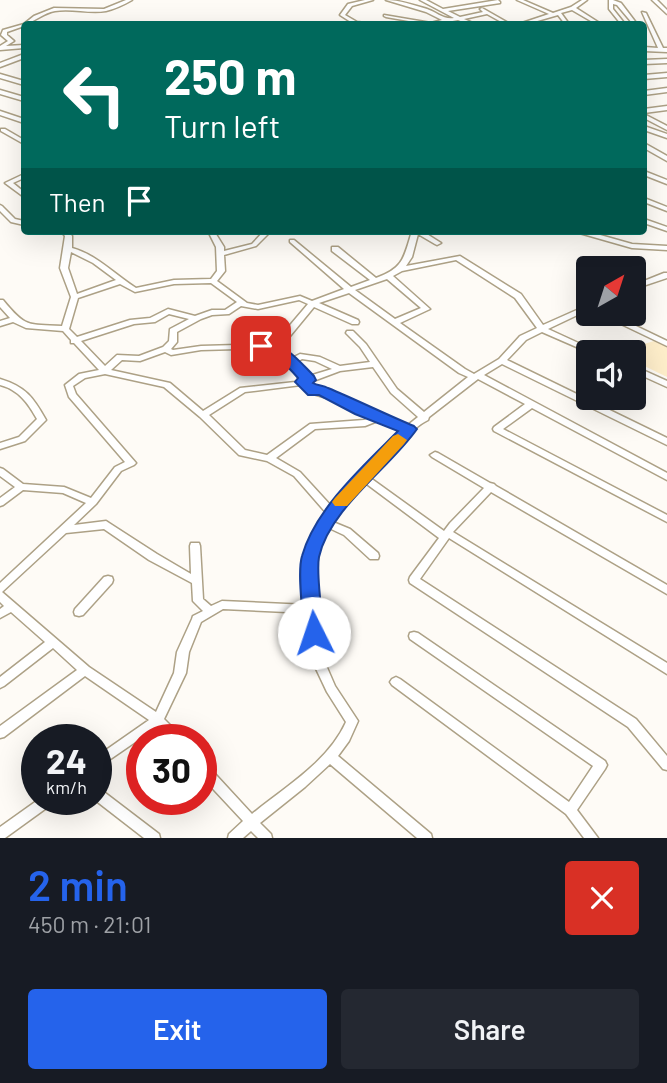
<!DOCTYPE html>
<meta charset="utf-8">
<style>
body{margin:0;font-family:Barlow,sans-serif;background:#242831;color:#f1f3f6;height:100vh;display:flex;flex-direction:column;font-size:26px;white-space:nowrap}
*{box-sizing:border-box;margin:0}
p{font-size:23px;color:#9ea1a6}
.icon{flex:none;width:38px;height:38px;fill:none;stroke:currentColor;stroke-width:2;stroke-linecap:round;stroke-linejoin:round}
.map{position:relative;height:838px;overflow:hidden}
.panel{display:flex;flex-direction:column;background:#171b24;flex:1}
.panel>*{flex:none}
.top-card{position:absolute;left:21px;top:21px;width:626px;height:214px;border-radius:7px;box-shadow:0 7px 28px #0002;background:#00695c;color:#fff;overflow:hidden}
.needle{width:46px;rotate:39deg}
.fabs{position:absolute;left:576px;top:256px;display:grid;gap:14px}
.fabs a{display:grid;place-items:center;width:70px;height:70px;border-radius:7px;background:#171b24;box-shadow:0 7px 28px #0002;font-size:35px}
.speed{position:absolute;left:21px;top:724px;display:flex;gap:14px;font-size:35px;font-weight:700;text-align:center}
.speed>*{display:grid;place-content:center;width:91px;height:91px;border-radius:50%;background:#171b24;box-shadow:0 7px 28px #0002;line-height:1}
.speed small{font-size:18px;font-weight:400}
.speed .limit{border:10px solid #d22;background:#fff;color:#111}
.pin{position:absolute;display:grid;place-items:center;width:60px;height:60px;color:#fff;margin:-30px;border-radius:14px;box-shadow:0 4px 10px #0006}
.me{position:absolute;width:77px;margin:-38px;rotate:356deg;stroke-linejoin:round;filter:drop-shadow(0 0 5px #0008)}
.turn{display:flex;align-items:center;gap:24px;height:147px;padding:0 28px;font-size:32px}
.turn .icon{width:91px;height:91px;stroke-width:2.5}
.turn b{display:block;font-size:49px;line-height:60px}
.then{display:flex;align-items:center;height:66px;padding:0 28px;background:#0003;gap:14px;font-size:26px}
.round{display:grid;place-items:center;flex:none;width:74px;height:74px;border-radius:7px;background:#242831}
.overview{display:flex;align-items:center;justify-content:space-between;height:119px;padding:0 28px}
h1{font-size:42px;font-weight:600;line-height:52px;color:#2563eb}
.primary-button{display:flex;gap:14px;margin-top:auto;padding:14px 28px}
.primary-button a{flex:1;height:80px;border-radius:7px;background:#2563eb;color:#fff;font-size:28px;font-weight:600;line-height:80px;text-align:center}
.primary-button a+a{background:#242831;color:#f1f3f6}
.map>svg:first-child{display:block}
</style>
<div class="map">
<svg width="667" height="838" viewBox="0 0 667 838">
<rect width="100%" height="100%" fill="#fefbf6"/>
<polygon fill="#feeeca" points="654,341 667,346 667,377 634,361 634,352 617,352"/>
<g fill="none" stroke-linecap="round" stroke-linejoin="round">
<defs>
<g id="street">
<path d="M126,0H132C125,4 115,9 106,11C89,14 72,8 55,11C43,13 35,22 24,24V26L7,32V35L14,41L6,46L24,45V48L0,50V46L8,41L1,35L3,30L24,24L34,16L54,8L104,9Z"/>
<polygon points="365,0 373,0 352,6 345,15 357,22 366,23 366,24 354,24 340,15 348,4"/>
<path d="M386,0C399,0 414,5 427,9C436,12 444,20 454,18L420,0H426L443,9L498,0L500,2V3L448,11L460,17L483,12L480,9L482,8L510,24H505L487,14L464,19L473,23V24H468L458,20L436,24H426L386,17L384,16V15L431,23L442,20L426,12Z"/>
<polygon points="517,0 523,0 553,13 571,7 582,0 587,0 576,8 601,24 596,24 572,10 561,13 569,24 565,24 558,15 527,24 522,24 522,23 549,14"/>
<polygon points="609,0 613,0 621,3 637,24 633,24 617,5 613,4 613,9 625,24 621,24 609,9"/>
<polygon points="652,0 657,0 667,10 667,14"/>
<polygon points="642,12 646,13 663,48 667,48 667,52 644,51 644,47 658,48"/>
<polygon points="24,54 24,58 0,67 0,63"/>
<polygon points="667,59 667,63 644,64 644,60"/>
<polygon points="667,73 667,77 644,79 644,75"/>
<polygon points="0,74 24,81 24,85 0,78"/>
<polygon points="667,88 667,92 644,95 644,91"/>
<polygon points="0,90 24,97 24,101 0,94"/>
<polygon points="667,106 667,110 644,113 644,109"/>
<polygon points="0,111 24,119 24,123 0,115"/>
<polygon points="644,114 667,126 667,130 644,118"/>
<polygon points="644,126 667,134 667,138 644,130"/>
<polygon points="1,129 5,129 24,140 24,144 1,131"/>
<polygon points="644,143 667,156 667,161 644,148"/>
<polygon points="644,171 667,180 667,184 644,175"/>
<polygon points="24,174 24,178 13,183 24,192 24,197 5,183"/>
<polygon points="644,198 667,207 667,211 644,202"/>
<polygon points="0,205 2,206 15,219 24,221 24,225 11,222 0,211"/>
<polygon points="644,219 667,227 667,231 644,223"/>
<path d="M61,231H68L72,236V248C97,255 114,274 136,288L174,280L211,279L217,271L216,247L208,231H214L224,247V251L252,244L264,231H271L256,246L224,255L225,271L217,281L247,303L258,305L300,296L312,301L344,289L290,242V240H294L351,287L370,280L332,251V247H338L376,278C404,268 404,257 412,231H422L441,243L437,245L435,244L418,234L412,257L406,266L460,256L521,294L543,325L588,305V310L548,329L598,352H588L542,332L526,340L507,360L667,438V445L502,364L484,375L667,473V480L532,408L503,429L667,515V522L494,431L493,429L494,427L525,404L478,379L429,417L428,420C409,429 385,460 369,477L444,531L450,523L484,488L432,457L430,455L435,452L438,453L490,483L494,484L496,486L667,585V594L491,492L453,532L667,663V674L449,538L420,579L636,719L667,756V770L663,769L628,727L410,583L409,580L410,577L439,538L364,482L355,491L333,522L350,529L378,553L379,556L378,559H370L344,535L329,528L325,533L315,558L322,656L335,686L358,721L349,741L338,756L431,834L432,838H417L330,764L305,787L260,823L271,834L272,838H258L251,831L243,838H228L229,834L243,821L201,776V762L205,763L252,814C285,787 328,762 346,722L327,692L310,656L308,613L223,609L201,622L189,652L186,673L164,719L181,736L183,740H170L157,727L96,769V757L149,720L85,676L4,737L0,738V726L77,670L53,648L4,686L0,688V677L45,642L11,612L0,618V609L4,606L0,602V583L86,503L63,493L23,490L3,505L0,506V498L15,487L0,476V468L3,469L23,484L64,487L91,498L115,467L125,462L69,397L65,385L79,374L99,370L74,343H71V340L63,331L26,328L13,322L0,326V321L10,318L0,307V300H3C26,328 27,324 62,326L71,297L60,268L65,236ZM71,252L93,263L116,280L77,294L68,268ZM456,260L515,298L537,328L520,336L499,359L474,374L465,369L400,323L430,309L393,276L402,271ZM387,279L421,308L395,319L355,290ZM211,283L237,302L225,310H212L195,316L168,309L150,318L130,320L77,337L69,329L78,298L120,284L135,292L174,284ZM349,293L459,373L468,377L424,412L397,389L366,344L353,331H347L346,333L360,347L370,362L340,366L320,357L300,354L292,358L277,346L286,341L314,307L352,324H358L359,322L358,320L319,303ZM299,300L308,304L280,337L270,344L201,346L173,350L171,349L177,342V332L201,319L212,315L229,314L241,306L258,309ZM169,314L189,319L170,329L169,341L163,347L139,356L117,355L105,366L81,341L134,324L155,322ZM270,348L289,364L302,379L295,382L240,388L203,411L170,383L111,370L122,360L140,361L165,352L171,355L201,350ZM302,359L315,361L332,369L309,376L297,362ZM373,367L391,393L418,417L408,425L346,399L316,389L308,383L340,371ZM105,374L164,387L200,417L239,455L267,461L294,476L328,515L316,532L305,558L308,605L222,601L211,606L203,599L200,546L199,543H191L190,546L191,574L157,554L109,523L106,521L74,525L96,504L121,471L134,465L136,463L76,394L73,386L85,378ZM301,385L310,393L327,398L373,417L364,420L310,424L267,455L245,450L209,415L245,392ZM380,420L403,430L362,473L359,474C354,484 341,498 333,508L300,472L276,458L315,429L365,426ZM104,529L149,560L192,583L193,601L203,611L193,616L192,619L177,652L174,673L156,712L89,667L2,592L66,533Z"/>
<polygon points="575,231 586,231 632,244 667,246 667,250 632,248 576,232"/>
<polygon points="664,273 667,273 667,278 634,289 634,285"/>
<polygon points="598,313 609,313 667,341 667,346"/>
<polygon points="634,366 667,381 667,387 634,372"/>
<path d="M0,379C26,387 33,397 46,420L25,441L0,449V443L19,437L37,419C28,403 19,390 0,385Z"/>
<polygon points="108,576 112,577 113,580 112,583 83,615 79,616 75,615 74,612 75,609 104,577"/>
<polygon points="414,632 418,633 605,761 607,765 605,769 577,810 598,838 584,838 566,814 392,685 390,682 392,679 396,677 400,679 569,802 593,766 410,639 409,636 410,633"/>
<polygon points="96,787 100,789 159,834 160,838 144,838 95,800"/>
<polygon points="38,800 54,800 52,804 5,838 0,838 0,827"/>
</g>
</defs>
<use href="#street" stroke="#ada186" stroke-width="3"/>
<use href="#street" fill="#fff" fill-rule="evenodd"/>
</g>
<path fill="#2563eb" stroke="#184099" stroke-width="2" d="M261,342C285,342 298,360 314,376L316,380L313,383C318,386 323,385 328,388C357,400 385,414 414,426L417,429C390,468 330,508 319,557C316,574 322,614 324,633L321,638L314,640L307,638L304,633C303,614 297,572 302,556C315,509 364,465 398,431L355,414L319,395H308L295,382L298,378C284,362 276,354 256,349L253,346Z"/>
<polygon fill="#f59e0b" points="398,434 407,440 404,444 347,506 335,506 332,502 335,498 393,436"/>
</svg>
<div class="fabs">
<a><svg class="needle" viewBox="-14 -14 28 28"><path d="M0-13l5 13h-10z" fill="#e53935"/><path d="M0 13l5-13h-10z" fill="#9ea1a6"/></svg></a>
<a><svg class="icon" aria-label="sound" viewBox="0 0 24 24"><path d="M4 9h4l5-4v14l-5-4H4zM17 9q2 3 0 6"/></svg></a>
</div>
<div class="speed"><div>24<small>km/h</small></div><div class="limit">30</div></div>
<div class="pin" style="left:261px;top:346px;background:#d93025"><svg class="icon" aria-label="arrive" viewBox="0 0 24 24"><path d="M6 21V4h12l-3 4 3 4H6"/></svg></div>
<svg class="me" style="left:314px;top:633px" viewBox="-20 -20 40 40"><circle r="19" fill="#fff"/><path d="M0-13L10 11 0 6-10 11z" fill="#2563eb"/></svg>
<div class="top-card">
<div class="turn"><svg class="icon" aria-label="left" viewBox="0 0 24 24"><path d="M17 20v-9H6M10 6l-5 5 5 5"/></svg><div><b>250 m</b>Turn left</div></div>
<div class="then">Then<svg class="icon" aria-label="arrive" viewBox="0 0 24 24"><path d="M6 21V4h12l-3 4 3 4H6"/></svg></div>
</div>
</div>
<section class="panel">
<div class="overview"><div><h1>2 min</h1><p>450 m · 21:01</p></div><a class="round" style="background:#d93025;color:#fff"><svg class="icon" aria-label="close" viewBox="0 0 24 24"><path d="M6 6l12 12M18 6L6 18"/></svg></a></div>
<div class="primary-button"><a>Exit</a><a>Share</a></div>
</section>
